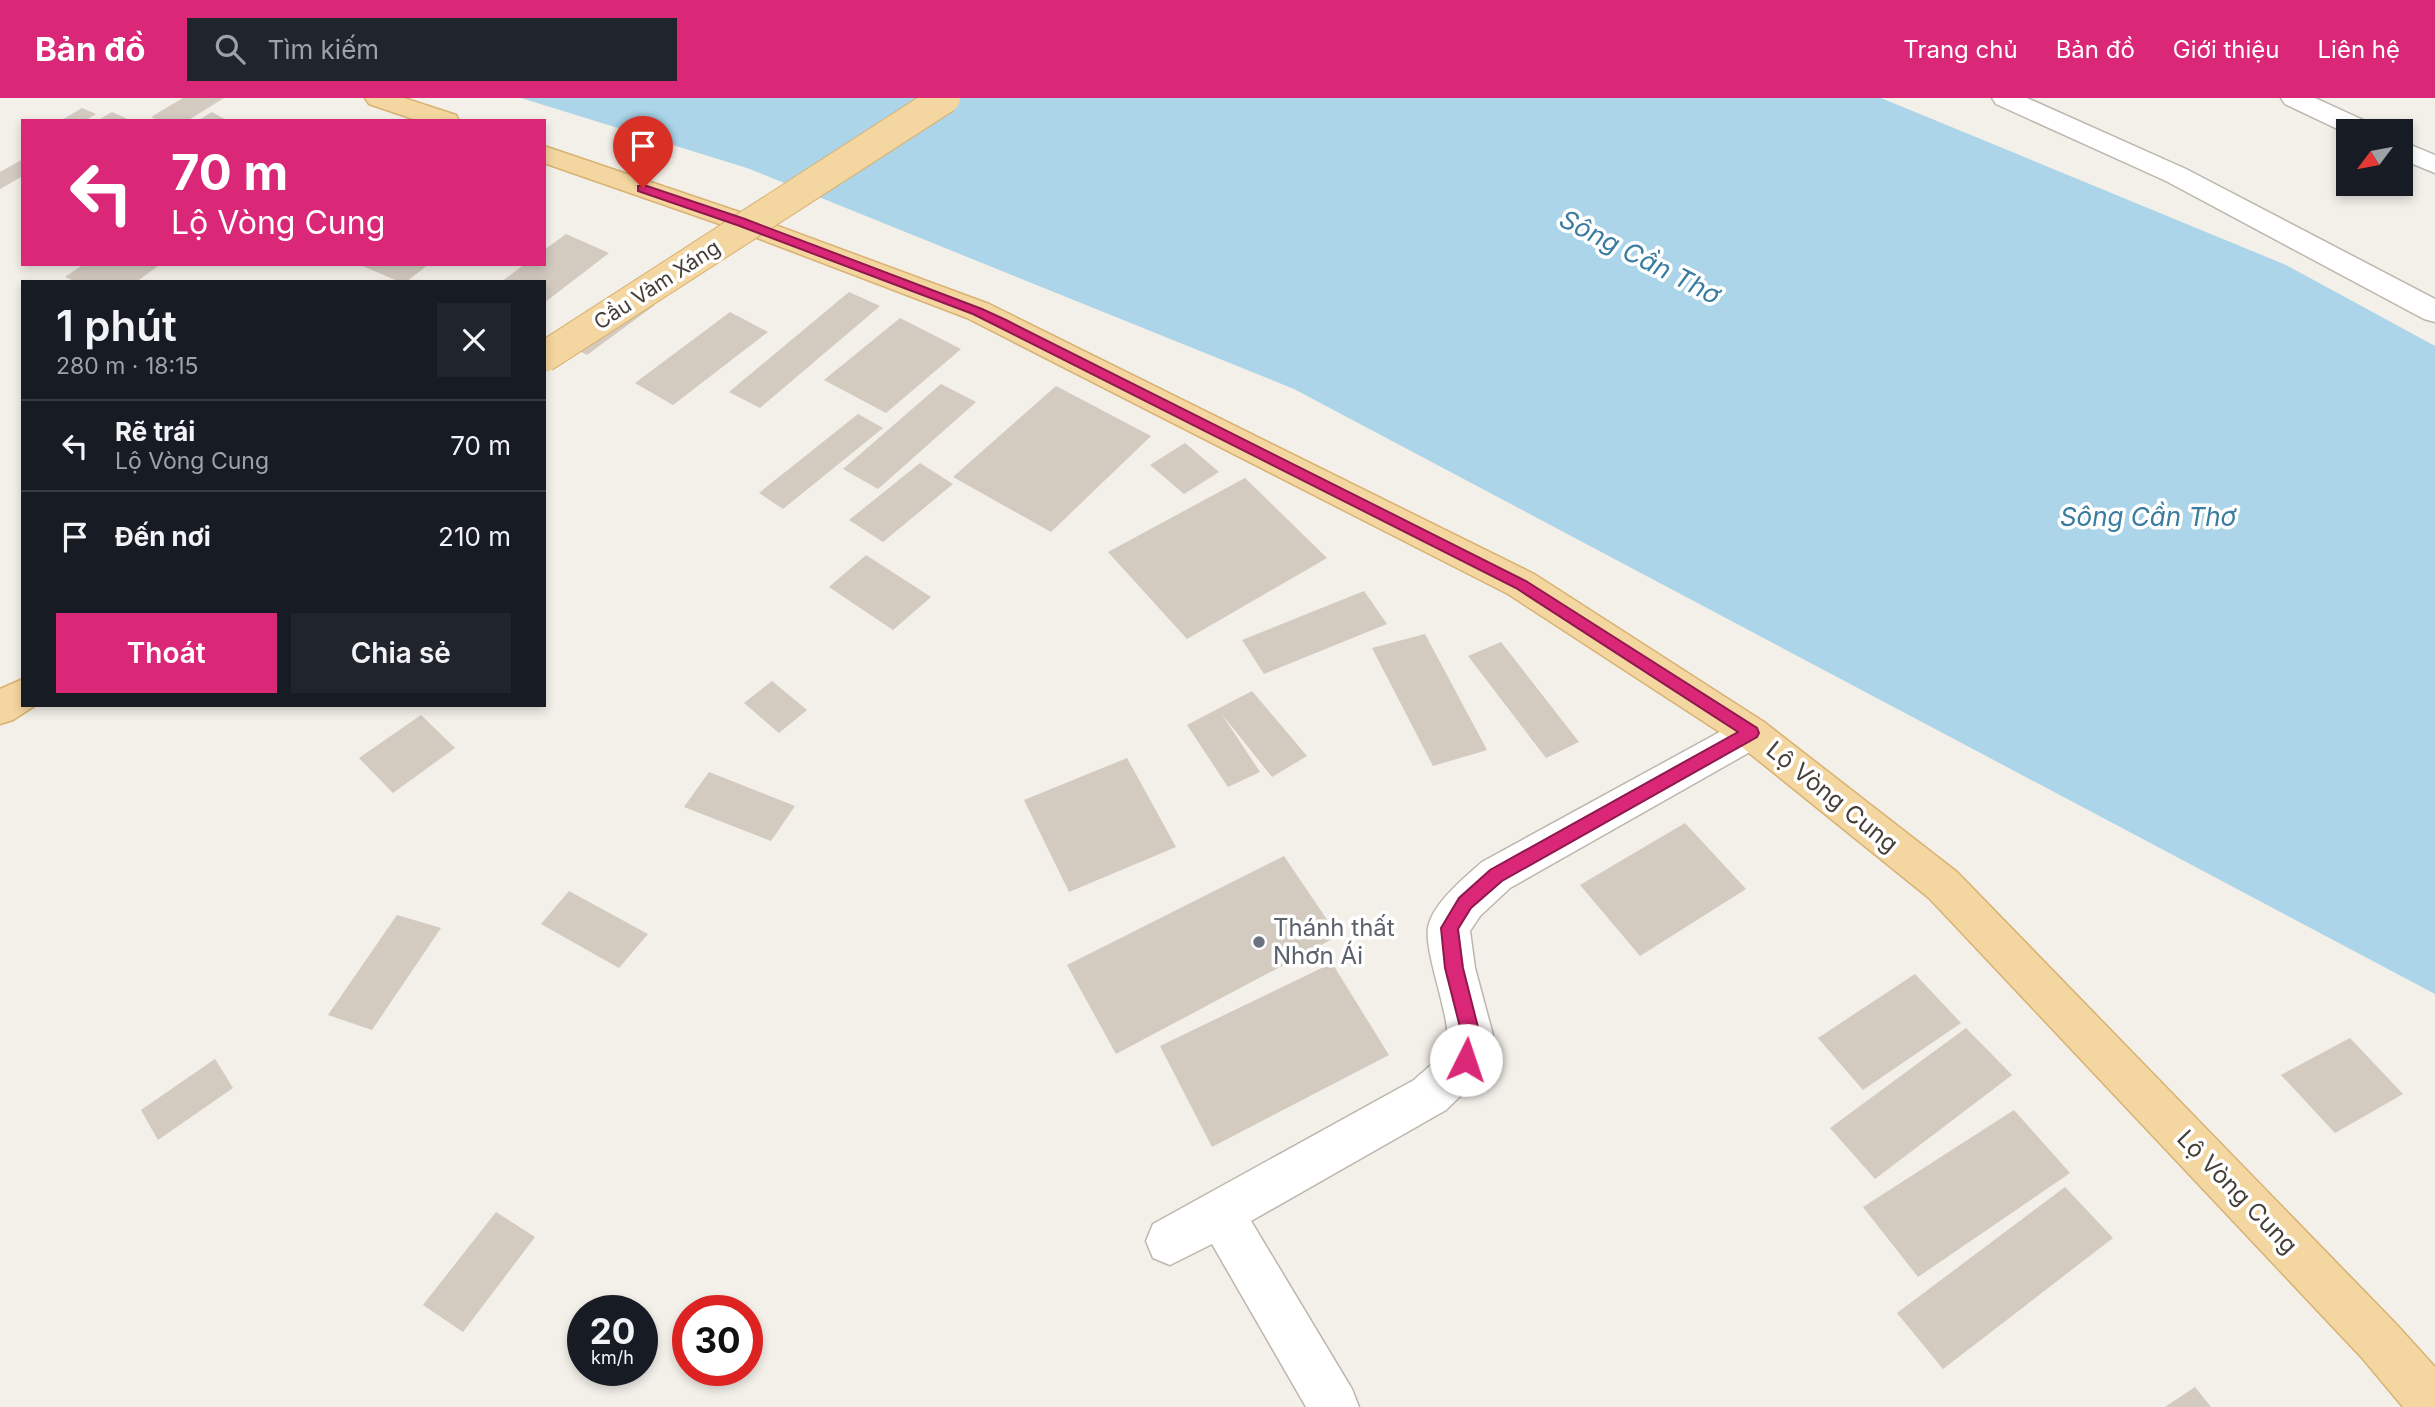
<!DOCTYPE html>
<html lang="vi">
<meta charset="utf-8">
<style>
body{margin:0;font-family:Inter,sans-serif;background:#20242c;color:#f1f3f6;height:100vh;display:flex;flex-direction:column;font-size:26px;white-space:nowrap}
*{box-sizing:border-box;margin:0}
p{font-size:23px;color:#9ea1a6}
.icon{flex:none;width:38px;height:38px;fill:none;stroke:currentColor;stroke-width:2;stroke-linecap:round;stroke-linejoin:round}
.map{position:relative;flex:1;overflow:hidden}
.drawer{position:absolute;left:21px;top:182px;width:525px;height:427px;display:flex;flex-direction:column;background:#171b24;border-radius:0px;box-shadow:0 4px 10px #0003}
.drawer>*{flex:none}
.guide{position:absolute;left:21px;top:21px;width:525px;height:147px;border-radius:0px;box-shadow:0 4px 10px #0003;background:#db2777;color:#fff;overflow:hidden}
.needle{width:46px;rotate:238deg}
.fabs{position:absolute;left:2336px;top:21px;display:grid;gap:14px}
.fabs a{display:grid;place-items:center;width:77px;height:77px;border-radius:0px;background:#171b24;box-shadow:0 4px 10px #0003;font-size:35px}
.speed{position:absolute;left:567px;top:1197px;display:flex;gap:14px;font-size:35px;font-weight:700;text-align:center}
.speed>*{display:grid;place-content:center;width:91px;height:91px;border-radius:50%;background:#171b24;box-shadow:0 4px 10px #0003;line-height:1}
.speed small{font-size:18px;font-weight:400}
.speed .limit{border:10px solid #d22;background:#fff;color:#111}
.pin{position:absolute;display:grid;place-items:center;width:60px;height:60px;color:#fff;margin:-72px -30px;border-radius:50% 50% 50% 0;rotate:-45deg;box-shadow:0 0 7px #0007}
.pin .icon{rotate:45deg}
.me{position:absolute;width:77px;margin:-38px;rotate:4deg;stroke-linejoin:round;filter:drop-shadow(0 0 5px #0008)}
.turn{display:flex;align-items:center;gap:24px;height:147px;padding:0 35px;font-size:32px}
.turn .icon{width:91px;height:91px;stroke-width:2.5}
.turn b{display:block;font-size:49px;line-height:60px}
.round{display:grid;place-items:center;flex:none;width:74px;height:74px;border-radius:0px;background:#20242c}
.head{display:flex;align-items:center;justify-content:space-between;height:119px;padding:0 35px}
h1{font-size:42px;font-weight:600;line-height:52px}
.button{display:flex;gap:14px;margin-top:auto;padding:14px 35px}
.button a{flex:1;height:80px;border-radius:0px;background:#db2777;color:#fff;font-size:28px;font-weight:600;line-height:80px;text-align:center}
.button a+a{background:#20242c;color:#f1f3f6}
ul{padding:0;list-style:none}
li{display:flex;align-items:center;gap:21px;height:91px;padding:0 35px;border-top:2px solid #363941}
li div{flex:1}
li b{display:block;font-size:26px}
li em{font-style:normal}
header{display:flex;align-items:center;gap:42px;box-sizing:border-box;height:98px;padding:0 35px;background:#db2777;color:#fff}
header strong{font-size:33px}
nav{display:flex;gap:38px;margin-inline-start:auto;font-size:24px}
.search{width:490px;height:63px;background:#20242c;display:flex;align-items:center;gap:18px;box-sizing:border-box;padding:0 24px;border-radius:0px;color:#9ea1a6;font-size:26px}
.map>svg:first-child{display:block}
</style>
<header>
<strong>Bản đồ</strong>
<div class="search"><svg class="icon" aria-label="search" viewBox="0 0 24 24"><circle cx="10" cy="10" r="6"/><path d="M15 15l6 6"/></svg>Tìm kiếm</div>
<nav><a>Trang chủ</a><a>Bản đồ</a><a>Giới thiệu</a><a>Liên hệ</a></nav>
</header>
<div class="map">
<svg width="2435" height="1309" viewBox="0 0 2435 1309">
<rect width="100%" height="100%" fill="#f3efe9"/>
<polygon fill="#acd5e9" points="521,0 1881,0 2286,167 2435,248 2435,896 1294,291 747,70"/>
<g fill="#d3cac0">
<polygon points="183,0 224,0 187,23 159,23 151,19"/>
<polygon points="82,10 96,16 85,23 60,23"/>
<polygon points="112,14 132,23 97,23"/>
<polygon points="212,14 228,23 197,23"/>
<polygon points="23,61 23,78 0,91 0,74"/>
<polygon points="566,136 609,155 544,205 544,184 501,184 525,166 544,166 544,152"/>
<polygon points="84,166 154,166 158,168 136,184 77,184 65,179"/>
<polygon points="358,166 429,166 406,184 400,184"/>
<polygon points="849,194 880,208 760,310 729,294"/>
<polygon points="634,196 655,207 587,257 566,246"/>
<polygon points="730,214 768,234 673,307 635,285"/>
<polygon points="900,220 961,251 886,315 824,282"/>
<polygon points="941,286 976,304 878,391 843,371"/>
<polygon points="1056,288 1151,338 1051,434 953,379"/>
<polygon points="858,316 883,330 783,411 759,395"/>
<polygon points="1185,345 1219,374 1184,396 1150,367"/>
<polygon points="920,365 953,386 883,444 849,422"/>
<polygon points="1245,380 1327,460 1187,541 1108,454"/>
<polygon points="866,457 931,499 893,532 829,489"/>
<polygon points="1364,493 1387,526 1264,576 1242,542"/>
<polygon points="1425,536 1487,652 1433,668 1372,550"/>
<polygon points="1501,544 1579,644 1546,660 1468,558"/>
<polygon points="772,583 807,612 779,635 744,605"/>
<polygon points="1252,593 1307,658 1272,679 1221,615 1260,674 1228,689 1187,627"/>
<polygon points="421,617 455,650 393,695 359,660"/>
<polygon points="1127,660 1176,749 1069,794 1024,702"/>
<polygon points="709,674 795,708 771,743 684,709"/>
<polygon points="1685,725 1746,791 1640,858 1580,787"/>
<polygon points="1284,758 1338,838 1116,956 1067,867"/>
<polygon points="569,793 648,836 619,870 541,826"/>
<polygon points="397,817 441,830 372,932 328,917"/>
<polygon points="1332,865 1389,957 1212,1049 1160,948"/>
<polygon points="1915,876 1961,925 1863,992 1818,940"/>
<polygon points="1966,930 2012,977 1875,1081 1830,1030"/>
<polygon points="2350,940 2403,996 2335,1035 2281,977"/>
<polygon points="215,961 233,990 158,1042 141,1012"/>
<polygon points="2014,1012 2070,1075 1918,1179 1863,1109"/>
<polygon points="2065,1089 2113,1140 1943,1271 1897,1215"/>
<polygon points="496,1114 535,1139 463,1234 423,1207"/>
<polygon points="2195,1289 2211,1309 2165,1309"/>
</g>
<g fill="none" stroke-linecap="round" stroke-linejoin="round">
<defs>
<g id="minor">
<polygon points="1992,0 2027,0 2186,71 2435,201 2435,224 2424,221 2166,83 1996,6"/>
<polygon points="2281,0 2315,0 2374,27 2378,33 2348,33 2348,36 2285,6"/>
<polygon points="2401,43 2435,57 2435,75 2401,61"/>
<path d="M1751,619L1764,624L1770,635L1764,646L1510,790L1480,818L1470,833L1475,870L1493,937L1488,962L1482,977L1446,1012L1251,1123L1352,1291L1359,1309H1306L1212,1146L1170,1167L1153,1160L1146,1143L1153,1126L1414,982C1424,972 1438,963 1445,952C1457,933 1424,859 1428,830C1432,806 1464,780 1482,764L1738,624Z"/>
</g>
<g id="major">
<polygon points="365,0 404,0 456,17 459,23 419,23 369,6"/>
<polygon points="544,48 751,118 989,206 1534,476 1764,624 1957,774 2397,1227 2435,1269 2435,1309 2403,1309 2363,1261 1929,800 1738,646 1508,496 967,220 731,130 544,65"/>
<polygon points="23,581 23,607 36,607 13,622 0,626 0,591"/>
</g>
</defs>
<use href="#minor" stroke="#bdb6ac" stroke-width="3"/>
<use href="#major" stroke="#d8b272" stroke-width="3"/>
<use href="#minor" fill="#fff" fill-rule="evenodd"/>
<use href="#major" fill="#f4d6a0" fill-rule="evenodd"/>
<defs>
<polyline id="major-bridge" points="544,259 945,0"/>
</defs>
<use href="#major-bridge" stroke="#d8b272" stroke-width="32" stroke-linecap="butt"/>
<use href="#major-bridge" stroke="#f4d6a0" stroke-width="30"/>
</g>
<polygon fill="#db2777" stroke="#8e194d" stroke-width="2" points="638,88 647,88 745,121 982,211 1006,222 1526,483 1757,630 1759,635 1757,639 1502,783 1471,810 1458,831 1463,870 1480,937 1473,968 1466,971 1460,968 1457,962 1462,937 1445,870 1441,830 1459,800 1490,772 1738,634 1516,490 997,228 973,216 737,127 638,93"/>
<circle fill="#6b7280" stroke="#fff" stroke-width="2.5" cx="1259" cy="844" r="7"/>
<g text-anchor="middle" stroke-width="7" stroke-linejoin="round" paint-order="stroke">
<g font-size="21" fill="#463f38" stroke="#fff">
<text transform="translate(657 187) rotate(-33)" y="7">Cầu Vàm Xáng</text>
</g>
<g font-size="24" fill="#463f38" stroke="#fff">
<text transform="translate(1832 699) rotate(39)" y="8">Lộ Vòng Cung</text>
<text transform="translate(2237 1094) rotate(46)" y="8">Lộ Vòng Cung</text>
</g>
<g font-size="24" fill="#5b616d" stroke="#fff" text-anchor="start">
<text x="1273" y="838">Thánh thất<tspan x="1273" dy="28">Nhơn Ái</tspan></text>
</g>
<g font-size="26" font-style="italic" fill="#397ca0" stroke="#fff">
<text transform="translate(1640 159) rotate(27)" y="9">Sông Cần Thơ</text>
<text x="2148" y="428">Sông Cần Thơ</text>
</g>
</g>
</svg>
<div class="fabs">
<a><svg class="needle" viewBox="-14 -14 28 28"><path d="M0-13l5 13h-10z" fill="#e53935"/><path d="M0 13l5-13h-10z" fill="#9ea1a6"/></svg></a>
</div>
<div class="speed"><div>20<small>km/h</small></div><div class="limit">30</div></div>
<div class="pin" style="left:643px;top:90px;background:#d93025"><svg class="icon" aria-label="arrive" viewBox="0 0 24 24"><path d="M6 21V4h12l-3 4 3 4H6"/></svg></div>
<svg class="me" style="left:1466px;top:962px" viewBox="-20 -20 40 40"><circle r="19" fill="#fff"/><path d="M0-13L10 11 0 6-10 11z" fill="#db2777"/></svg>
<div class="guide">
<div class="turn"><svg class="icon" aria-label="left" viewBox="0 0 24 24"><path d="M17 20v-9H6M10 6l-5 5 5 5"/></svg><div><b>70 m</b>Lộ Vòng Cung</div></div>
</div>
<section class="drawer">
<div class="head"><div><h1>1 phút</h1><p>280 m · 18:15</p></div><a class="round"><svg class="icon" aria-label="close" viewBox="0 0 24 24"><path d="M6 6l12 12M18 6L6 18"/></svg></a></div>
<ul>
<li><svg class="icon" aria-label="left" viewBox="0 0 24 24"><path d="M17 20v-9H6M10 6l-5 5 5 5"/></svg><div><b>Rẽ trái</b><p>Lộ Vòng Cung</p></div><em>70 m</em></li>
<li><svg class="icon" aria-label="arrive" viewBox="0 0 24 24"><path d="M6 21V4h12l-3 4 3 4H6"/></svg><div><b>Đến nơi</b></div><em>210 m</em></li>
</ul>
<div class="button"><a>Thoát</a><a>Chia sẻ</a></div>
</section>
</div>
